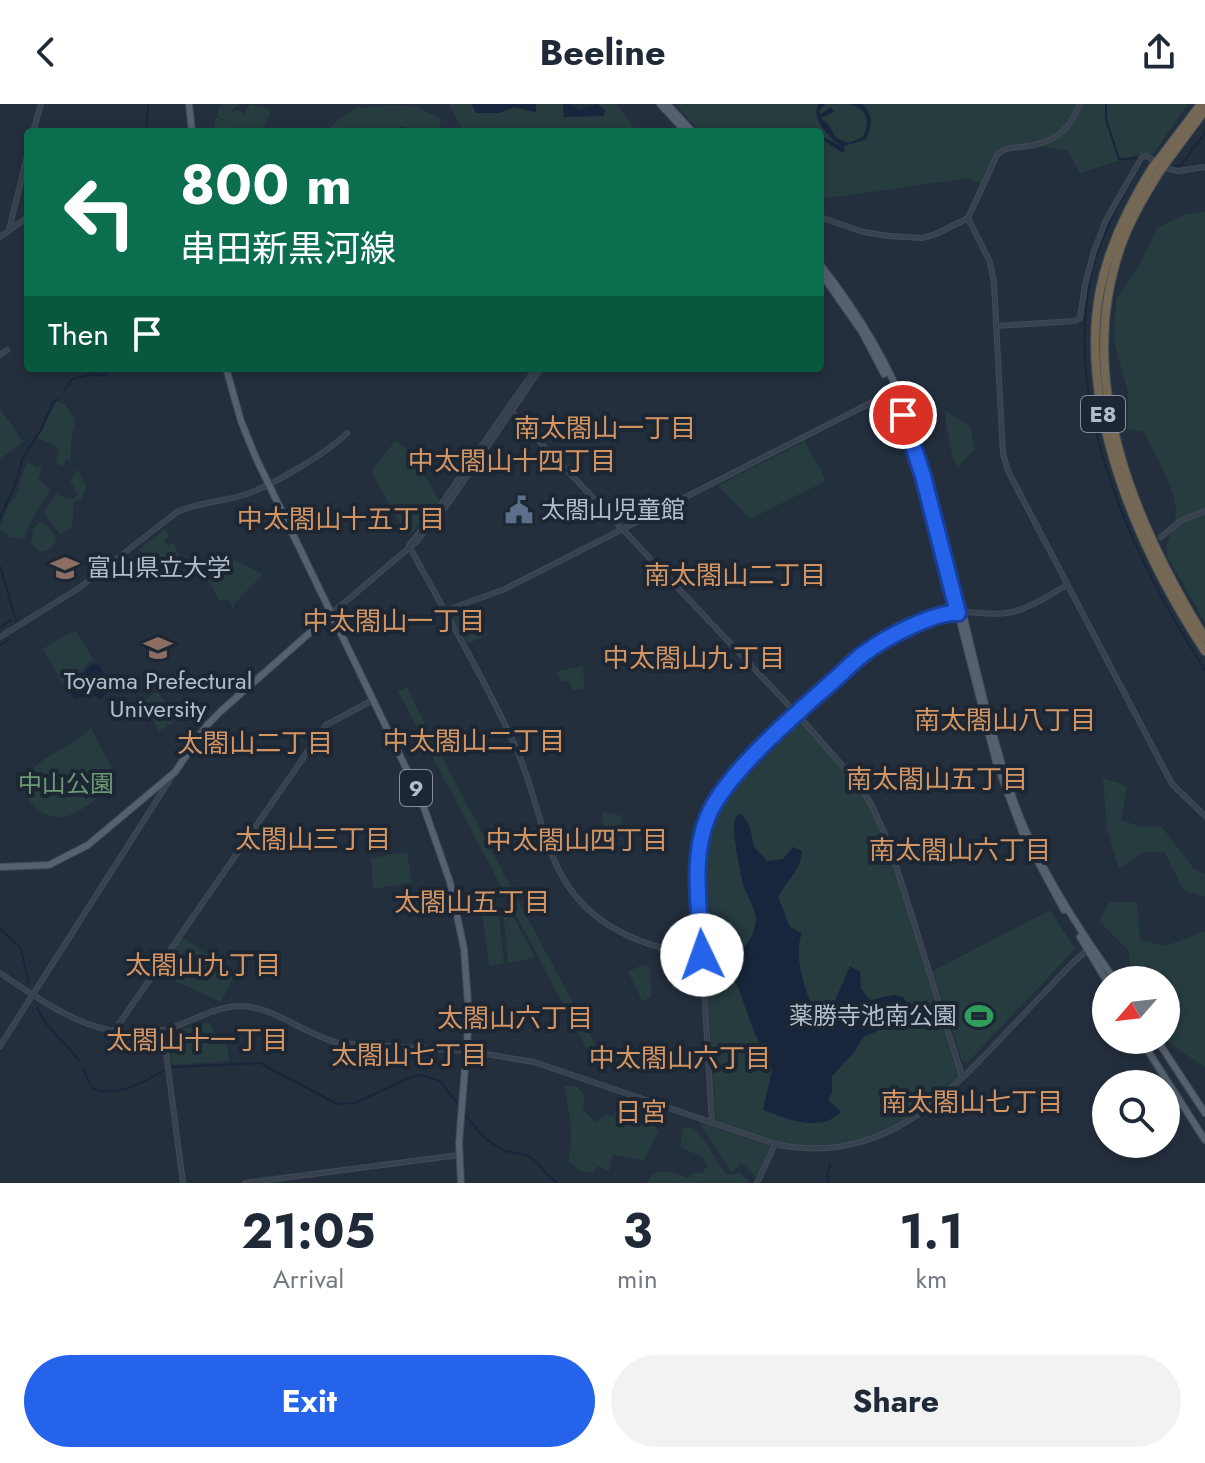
<!DOCTYPE html>
<meta charset="utf-8">
<style>
body{margin:0;font-family:Jost,"Noto Sans JP",sans-serif;background:#f2f2f3;color:#1f2937;height:100vh;display:flex;flex-direction:column;font-size:30px;white-space:nowrap}
*{box-sizing:border-box;margin:0}
p{font-size:26px;color:#747a83}
.icon{flex:none;width:44px;height:44px;fill:none;stroke:currentColor;stroke-width:2;stroke-linecap:round;stroke-linejoin:round}
.map{position:relative;height:1079px;overflow:hidden}
.side{display:flex;flex-direction:column;background:#fff;flex:1}
.side>*{flex:none}
.banner{position:absolute;left:24px;top:24px;width:800px;height:244px;border-radius:8px;box-shadow:0 4px 12px #0003;background:#0b6e4f;color:#fff;overflow:hidden}
.needle{width:52px;rotate:242deg}
.buttons{position:absolute;left:1092px;top:862px;display:grid;gap:16px}
.buttons a{display:grid;place-items:center;width:88px;height:88px;border-radius:50%;background:#fff;box-shadow:0 4px 12px #0003;font-size:40px}
.pin{position:absolute;display:grid;place-items:center;width:68px;height:68px;color:#fff;margin:-34px;border:4px solid #fff;border-radius:50%;box-shadow:0 2px 8px #0007}
.me{position:absolute;width:88px;margin:-44px;rotate:357deg;stroke-linejoin:round;filter:drop-shadow(0 0 6px #0008)}
.turn{display:flex;align-items:center;gap:28px;height:168px;padding:0 24px;font-size:36px}
.turn .icon{width:104px;height:104px;stroke-width:2.5}
.turn b{display:block;font-size:56px;line-height:68px}
.then{display:flex;align-items:center;height:76px;padding:0 24px;background:#0003;gap:16px;font-size:30px}
.eta{display:flex;justify-content:space-evenly;align-items:center;height:136px;text-align:center}
.eta b{font-size:48px;font-weight:700;line-height:56px}
.cta{display:flex;gap:16px;margin-top:auto;padding:16px 24px}
.cta a{flex:1;height:92px;border-radius:48px;background:#2563eb;color:#fff;font-size:32px;font-weight:700;line-height:92px;text-align:center}
.cta a+a{background:#f2f2f3;color:#1f2937}
header{display:flex;justify-content:space-between;align-items:center;height:104px;padding:0 24px;background:#fff;font-size:36px;font-weight:700}
.map>svg:first-child{display:block}
</style>
<header><svg class="icon" aria-label="back" viewBox="0 0 24 24"><path d="M15 5l-7 7 7 7"/></svg>Beeline<svg class="icon" aria-label="share" viewBox="0 0 24 24"><path d="M12 15V3M7 8l5-5 5 5M5 13v7h14v-7"/></svg></header>
<div class="map">
<svg width="1205" height="1079" viewBox="0 0 1205 1079">
<rect width="100%" height="100%" fill="#242f3e"/>
<g fill="#263c3f">
<polygon points="225,0 240,0 230,8 238,6 244,10 250,0 268,4 270,9 262,28 253,28 249,25 246,28 213,28 216,14 226,17 217,12 220,2"/>
<polygon points="449,0 472,0 476,9 499,9 514,3 535,8 536,0 563,0 564,13 605,6 597,0 616,0 635,25 632,28 464,28"/>
<polygon points="675,0 1188,0 1153,50 1139,50 1080,69 1068,47 1030,40 1004,42 981,80 969,74 820,95 820,28 701,28"/>
<polygon points="398,1 417,3 442,15 437,28 426,23 418,27 401,22 391,28 325,28 339,15 356,4"/>
<path d="M1205,107V518L1168,454C1163,436 1177,422 1176,405C1173,378 1155,352 1144,328L1128,325V289L1114,237L1116,195L1138,163L1157,124L1184,111Z"/>
<polygon points="57,297 64,300 76,316 72,330 70,356 66,355 62,363 56,358 59,346 53,340 37,334"/>
<polygon points="0,304 23,338 0,355"/>
<polygon points="944,306 970,322 975,345 958,363 952,351"/>
<polygon points="395,337 412,349 439,397 411,430 405,429 371,367"/>
<polygon points="805,337 826,377 750,415 718,382"/>
<path d="M27,357L36,364L42,363L38,375L50,386C42,403 28,415 25,434L11,433L0,426V423L7,404L16,392Z"/>
<polygon points="78,365 86,383 82,394 74,398 72,422 60,431 44,408 57,389 67,395 73,395 78,390 70,377"/>
<path d="M40,417L45,419L56,433C55,443 49,447 39,448L31,439L33,425Z"/>
<polygon points="165,425 169,432 164,436 167,442 173,439 180,452 179,464 182,469 171,473 157,466 139,445"/>
<polygon points="230,454 263,470 235,499 233,505 229,496 219,496 204,468"/>
<polygon points="474,503 488,530 468,540 453,513 454,510"/>
<polygon points="76,527 93,555 72,577 62,579 43,545 65,531"/>
<polygon points="583,562 584,584 572,586 568,576 562,578 556,568"/>
<polygon points="407,583 431,633 603,955 593,957 398,587"/>
<polygon points="158,587 175,617 159,627 141,597"/>
<path d="M799,612L848,665L882,720L962,972C952,982 942,993 931,1002C914,1017 893,1026 871,1033C809,1053 775,1039 716,1017L700,765C703,749 704,732 710,716C725,674 769,643 799,612Z"/>
<path d="M91,624L112,665L99,676L103,689C71,718 44,726 20,682C31,654 72,645 91,624Z"/>
<polygon points="1103,674 1127,682 1121,716 1142,723 1161,722 1194,765 1205,770 1205,793 1183,786 1164,747 1143,749 1119,765 1107,725"/>
<polygon points="602,708 623,712 612,752 607,747"/>
<polygon points="407,748 412,778 373,785 371,754"/>
<polygon points="1110,798 1137,798 1140,836 1166,842 1205,827 1205,963 1171,941 1166,934 1166,876 1131,876 1129,847 1099,817"/>
<polygon points="503,804 509,805 534,851 533,854 508,859"/>
<polygon points="495,805 498,807 504,857 502,860 489,861 482,809"/>
<polygon points="1050,806 1075,845 968,958 962,957 933,867"/>
<polygon points="182,833 235,870 221,898 158,869"/>
<polygon points="640,862 650,863 652,892 643,898 628,868"/>
<polygon points="210,918 215,935 221,935 228,944 229,957 172,961 168,933 170,928"/>
<path d="M564,981L577,983L585,992L583,1006L596,1018L605,1011L612,1012L624,998L654,1007L653,1018L658,1028L644,1057L613,1050L609,1067L598,1062L592,1069L581,1067L568,1057C576,1031 568,1006 564,981Z"/>
<polygon points="699,1018 770,1042 756,1073 742,1059 731,1068"/>
<path d="M692,1023C709,1039 713,1053 727,1071L740,1069L748,1076L747,1079H647C654,1060 673,1068 688,1074L694,1069H702L707,1063L703,1053L680,1043L683,1024Z"/>
</g>
<g fill="#17263c">
<polygon points="472,0 536,0 536,8 514,3 499,9 476,9"/>
<polygon points="563,0 571,0 579,6 597,0 605,6 603,12 564,13"/>
<path d="M818,0H848H825L819,8L821,10L831,3L834,8L821,14L828,20L836,34L848,39L863,33C871,18 867,4 849,0H862C874,12 873,22 865,36L843,42L845,45L843,49L820,34V32L841,42C829,33 811,16 818,0Z"/>
<polygon points="93,560 99,561 107,573 109,588 99,595 89,587 85,592 74,595 67,583"/>
<path d="M742,710L750,723L754,743L767,757L783,755L793,743L802,747C801,766 787,776 778,793L790,823L802,829C792,853 807,892 818,915L828,913L850,862L860,868L861,885L870,896L894,891L903,893L910,903C896,916 883,927 864,932L855,947L832,972V989L828,996L841,1008C821,1029 786,1015 763,1006L772,966L770,958L755,930L738,883L727,864C736,850 752,839 755,822C759,807 747,794 743,780C740,765 730,723 736,712Z"/>
</g>
<g fill="none" stroke-linecap="round" stroke-linejoin="round">
<g stroke="#17263c" stroke-width="2">
<polyline points="1106,0 1106,15 1119,55 1140,54"/>
<polyline points="146,28 148,0"/>
<path d="M1145,54C1122,93 1099,132 1090,177C1064,308 1135,458 1205,566"/>
<polyline points="1169,63 1181,61 1205,29"/>
<polyline points="64,287 72,275 93,270 104,272 111,264"/>
<polyline points="0,414 15,381 23,353 42,324 53,298 58,295"/>
<polyline points="0,462 16,516"/>
<polyline points="0,524 11,516"/>
<polyline points="0,542 9,535"/>
<polyline points="0,825 20,843 29,878"/>
<polyline points="37,904 44,917 79,956"/>
<polyline points="173,963 260,959 337,1000 355,999 411,973 422,971 440,977 460,1003"/>
<path d="M83,964L92,984C115,994 143,979 163,967"/>
<path d="M463,1008C475,1023 487,1040 506,1047C514,1049 523,1049 530,1053C542,1060 546,1073 558,1079"/>
<polyline points="829,1079 827,1069 830,1061"/>
</g>
<defs>
<g id="minor">
<polyline points="33,28 41,0"/>
<polyline points="1165,64 1178,67 1205,63"/>
<path d="M820,113L863,128L889,132L922,134L936,130L968,114L997,51C1004,44 1011,44 1021,43C1051,40 1069,29 1080,0"/>
<polyline points="968,114 990,158 994,179 1003,350 1008,367 1172,680 1205,712"/>
<polyline points="9,126 28,48"/>
<polyline points="0,133 28,113"/>
<polyline points="996,222 1075,217 1080,214 1085,181 1094,147 1106,116 1142,53 1147,52 1157,59"/>
<polyline points="0,251 7,246"/>
<polyline points="511,307 797,610 856,677 871,700 889,739 962,972"/>
<polyline points="1161,433 1180,417 1205,407"/>
<polyline points="410,440 433,412 536,264"/>
<path d="M409,442C445,508 484,574 515,642C532,679 539,720 555,758C582,820 639,844 702,851"/>
<polyline points="444,507 505,485 896,286"/>
<polyline points="331,510 416,438 445,404 541,264"/>
<path d="M0,533L79,484L177,408C199,398 222,398 244,391C272,382 327,349 347,329"/>
<path d="M0,869C50,902 101,941 164,926C190,919 214,902 241,902C275,903 305,931 339,939L468,947L534,958L775,1040C899,1067 967,967 1044,889C1058,875 1071,858 1088,846"/>
<polyline points="163,926 183,1079"/>
<polyline points="114,927 326,621 373,596"/>
<polyline points="0,942 171,674"/>
<path d="M712,1019L697,764C700,739 704,716 717,694C732,669 758,649 779,628C827,581 878,527 946,509C963,505 988,512 1007,509C1028,506 1049,491 1067,481"/>
<polyline points="245,1079 459,1051"/>
<polyline points="757,1079 775,1040"/>
</g>
<g id="major">
<polyline points="189,0 192,28"/>
<polyline points="660,0 686,28"/>
<polyline points="667,0 693,28"/>
<path d="M820,160C855,205 888,257 908,312C954,437 970,571 1014,697C1036,760 1077,823 1115,876"/>
<polyline points="820,168 862,228 884,270"/>
<polyline points="226,264 241,317 256,354 421,695 450,778 464,845 469,913 459,1039 461,1079"/>
<polyline points="896,295 923,372 996,658 1023,730 1064,806"/>
<polyline points="0,763 49,761 88,741 175,668 207,621 221,607 331,510"/>
<polyline points="1080,833 1106,876"/>
<polyline points="1141,936 1205,1036"/>
<polyline points="1157,936 1205,1009"/>
</g>
<g id="highway">
<polyline points="1164,49 1201,0"/>
<polyline points="1170,53 1205,6"/>
<path d="M1153,63C1129,101 1109,141 1100,186C1077,306 1140,448 1205,547"/>
<path d="M1160,67C1144,93 1128,119 1119,148C1075,280 1136,422 1205,534"/>
</g>
</defs>
<use href="#minor" stroke="#414a57" stroke-width="6"/>
<use href="#major" stroke="#414a57" stroke-width="8"/>
<use href="#highway" stroke="#434c59" stroke-width="10"/>
<use href="#minor" stroke="#38414e" stroke-width="4"/>
<use href="#major" stroke="#56606e" stroke-width="6"/>
<use href="#highway" stroke="#746855" stroke-width="8"/>
<defs>
<g id="highway-bridge">
<polyline points="1153,63 1164,49"/>
<polyline points="1160,67 1170,53"/>
</g>
</defs>
<use href="#highway-bridge" stroke="#434c59" stroke-width="10" stroke-linecap="butt"/>
<use href="#highway-bridge" stroke="#746855" stroke-width="8"/>
</g>
<g fill="none" stroke-linecap="round" stroke-linejoin="round">
<defs>
<path id="route" d="M702,851C700,806 690,755 708,712C727,668 795,611 832,578C844,568 855,555 869,546C887,533 936,507 958,509L923,372L903,311"/>
</defs>
<use href="#route" stroke="#184099" stroke-width="20"/>
<use href="#route" stroke="#2563eb" stroke-width="14"/>
</g>
<defs>
<symbol id="civic-bare" viewBox="-9 -9 18 18"><path d="M-.6-6.5H3V-4.5H.6V-3L4-1V1h2V6H-6V1h2V-1L-.6-3ZM-1.2 2.5V6h2.4V2.5Z" fill="#5c6f8a" stroke="#1d2633" stroke-width="2.5" paint-order="stroke"/></symbol>
<symbol id="university-bare" viewBox="-9 -9 18 18"><path d="M0-5L7-2L0 1L-7-2ZM-4 1L0 2.5L4 1V4Q0 6-4 4Z" fill="#8d6e63" stroke="#1d2633" stroke-width="2.5" paint-order="stroke"/></symbol>
<symbol id="stadium-bare" viewBox="-9 -9 18 18"><path d="M0-5a6.5 5 0 1 0 0 10a6.5 5 0 1 0 0-10ZM-3.5-1.8h7v3.6h-7Z" fill="#2e9e5b" stroke="#1d2633" stroke-width="2.5" paint-order="stroke"/></symbol>
</defs>
<g fill-rule="evenodd">
<use href="#civic-bare" x="499" y="386" width="40" height="40"/>
<use href="#university-bare" x="45" y="444" width="40" height="40"/>
<use href="#university-bare" x="138" y="524" width="40" height="40"/>
<use href="#stadium-bare" x="959" y="892" width="40" height="40"/>
</g>
<g text-anchor="middle" stroke-width="8" stroke-linejoin="round" paint-order="stroke">
<g fill="#1d2633" stroke="#878f9c" stroke-width="2">
<rect x="1081" y="292" width="44" height="36" rx="6"/>
<rect x="400" y="666" width="32" height="36" rx="6"/>
</g>
<g font-size="22" font-weight="bold" fill="#b4bcc9">
<text x="1103" y="318">E8</text>
<text x="416" y="692">9</text>
</g>
<g font-size="24" fill="#b4bcc9" stroke="#1d2633" text-anchor="start">
<text x="541" y="414">太閤山児童館</text>
<text x="87" y="472">富山県立大学</text>
<text x="158" y="585" text-anchor="middle">Toyama Prefectural<tspan x="158" dy="28">University</tspan></text>
<text x="957" y="920" text-anchor="end">薬勝寺池南公園</text>
</g>
<g font-size="24" fill="#6b9a76" stroke="#1d2633">
<text x="66" y="688">中山公園</text>
</g>
<g font-size="26" fill="#d59563" stroke="#1d2633">
<text x="605" y="333">南太閤山一丁目</text>
<text x="512" y="366">中太閤山十四丁目</text>
<text x="341" y="424">中太閤山十五丁目</text>
<text x="735" y="480">南太閤山二丁目</text>
<text x="394" y="526">中太閤山一丁目</text>
<text x="694" y="563">中太閤山九丁目</text>
<text x="1005" y="625">南太閤山八丁目</text>
<text x="474" y="646">中太閤山二丁目</text>
<text x="255" y="648">太閤山二丁目</text>
<text x="937" y="684">南太閤山五丁目</text>
<text x="313" y="744">太閤山三丁目</text>
<text x="577" y="745">中太閤山四丁目</text>
<text x="960" y="755">南太閤山六丁目</text>
<text x="472" y="807">太閤山五丁目</text>
<text x="203" y="870">太閤山九丁目</text>
<text x="515" y="923">太閤山六丁目</text>
<text x="197" y="945">太閤山十一丁目</text>
<text x="409" y="960">太閤山七丁目</text>
<text x="680" y="963">中太閤山六丁目</text>
<text x="972" y="1007">南太閤山七丁目</text>
<text x="641" y="1017">日宮</text>
</g>
</g>
</svg>
<div class="buttons">
<a><svg class="needle" viewBox="-14 -14 28 28"><path d="M0-13l5 13h-10z" fill="#e53935"/><path d="M0 13l5-13h-10z" fill="#747a83"/></svg></a>
<a><svg class="icon" aria-label="search" viewBox="0 0 24 24"><circle cx="10" cy="10" r="6"/><path d="M15 15l6 6"/></svg></a>
</div>
<div class="pin" style="left:903px;top:311px;background:#d93025"><svg class="icon" aria-label="arrive" viewBox="0 0 24 24"><path d="M6 21V4h12l-3 4 3 4H6"/></svg></div>
<svg class="me" style="left:702px;top:851px" viewBox="-20 -20 40 40"><circle r="19" fill="#fff"/><path d="M0-13L10 11 0 6-10 11z" fill="#2563eb"/></svg>
<div class="banner">
<div class="turn"><svg class="icon" aria-label="left" viewBox="0 0 24 24"><path d="M17 20v-9H6M10 6l-5 5 5 5"/></svg><div><b>800 m</b>串田新黒河線</div></div>
<div class="then">Then<svg class="icon" aria-label="arrive" viewBox="0 0 24 24"><path d="M6 21V4h12l-3 4 3 4H6"/></svg></div>
</div>
</div>
<section class="side">
<div class="eta">
<div><b>21:05</b><p>Arrival</p></div>
<div><b>3</b><p>min</p></div>
<div><b>1.1</b><p>km</p></div>
</div>
<div class="cta"><a>Exit</a><a>Share</a></div>
</section>
